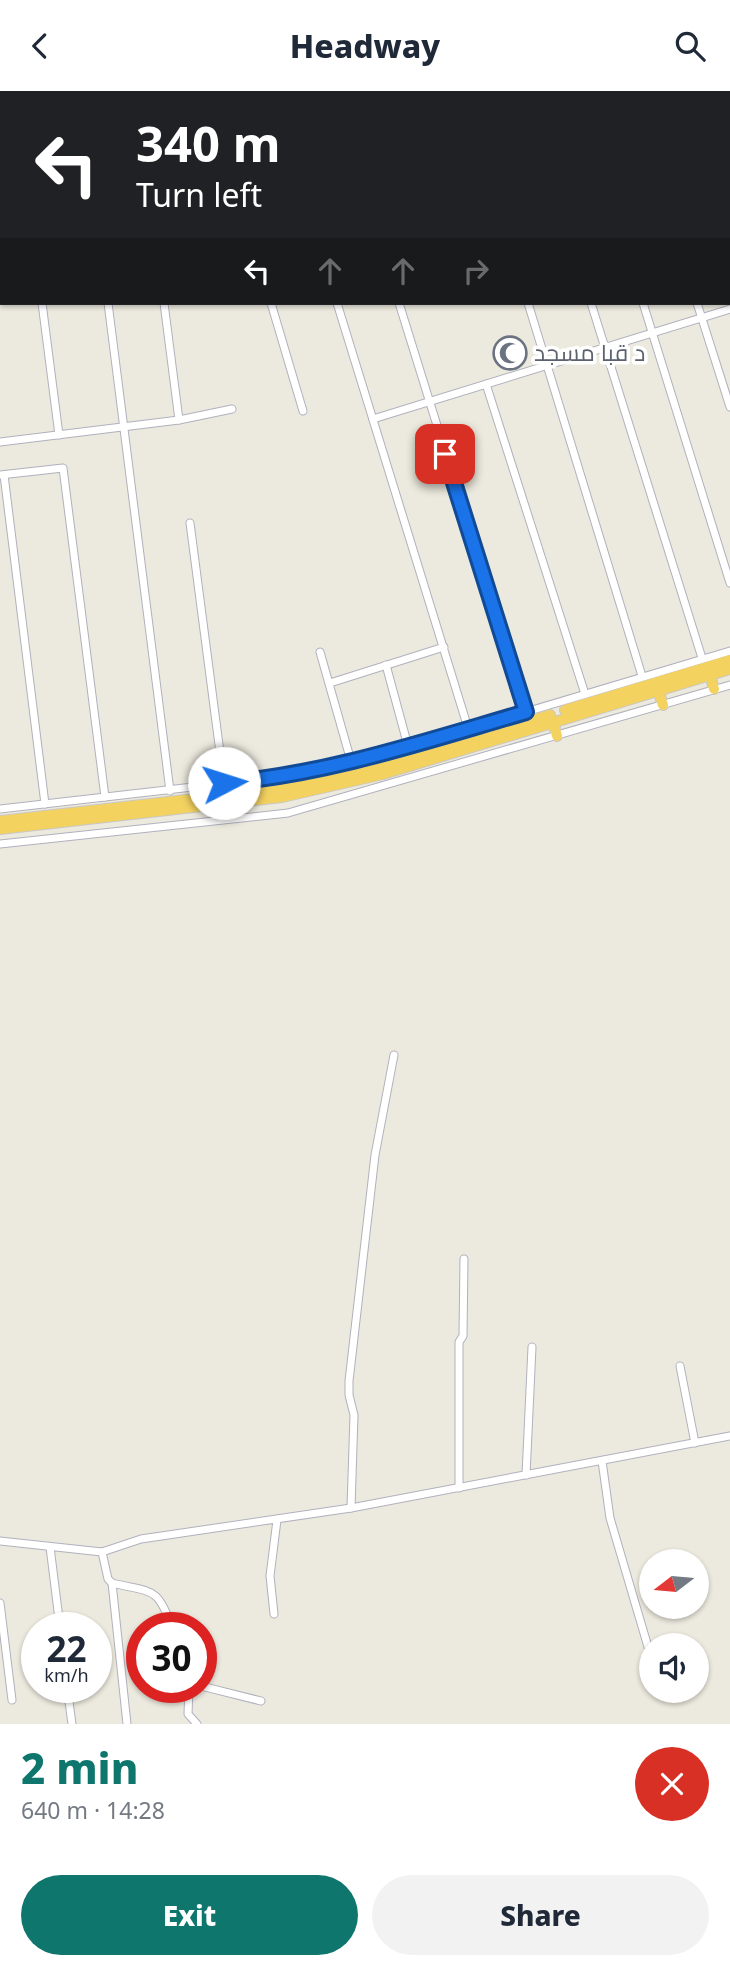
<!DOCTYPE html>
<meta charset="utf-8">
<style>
body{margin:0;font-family:"Noto Sans",Cairo,sans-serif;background:#f2f2f3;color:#1f2937;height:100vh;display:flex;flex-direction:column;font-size:26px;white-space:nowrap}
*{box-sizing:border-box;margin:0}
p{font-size:23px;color:#747a83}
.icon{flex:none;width:38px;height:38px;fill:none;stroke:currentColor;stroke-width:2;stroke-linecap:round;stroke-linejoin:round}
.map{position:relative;height:1633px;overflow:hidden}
.side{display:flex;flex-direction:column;background:#fff;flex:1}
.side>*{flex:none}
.hud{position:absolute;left:0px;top:0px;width:732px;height:214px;box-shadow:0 2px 5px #0004;background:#202124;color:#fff;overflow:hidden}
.needle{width:46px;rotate:254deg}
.fabs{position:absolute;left:639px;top:1458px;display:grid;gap:14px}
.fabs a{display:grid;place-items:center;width:70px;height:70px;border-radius:50%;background:#fff;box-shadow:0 2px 5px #0004;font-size:35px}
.speed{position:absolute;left:21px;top:1521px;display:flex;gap:14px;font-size:35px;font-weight:700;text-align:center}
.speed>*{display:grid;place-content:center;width:91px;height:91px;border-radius:50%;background:#fff;box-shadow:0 2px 5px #0004;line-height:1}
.speed small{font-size:18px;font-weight:400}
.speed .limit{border:10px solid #d22;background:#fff;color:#111}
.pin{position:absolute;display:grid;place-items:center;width:60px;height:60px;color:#fff;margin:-30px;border-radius:14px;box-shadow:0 4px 10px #0006}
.me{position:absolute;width:77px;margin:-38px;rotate:85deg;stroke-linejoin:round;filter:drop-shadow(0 0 5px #0008)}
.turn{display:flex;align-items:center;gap:24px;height:147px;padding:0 21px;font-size:32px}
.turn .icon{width:91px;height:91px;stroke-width:2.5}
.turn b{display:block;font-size:49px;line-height:60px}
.lanes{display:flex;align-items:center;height:66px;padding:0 21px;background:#0003;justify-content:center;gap:35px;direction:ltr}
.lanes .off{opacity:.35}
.round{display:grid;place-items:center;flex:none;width:74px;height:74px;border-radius:37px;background:#f2f2f3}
.head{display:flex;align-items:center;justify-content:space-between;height:119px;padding:0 21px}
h1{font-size:42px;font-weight:800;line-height:52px;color:#0f766e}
.cta{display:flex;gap:14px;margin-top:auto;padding:14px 21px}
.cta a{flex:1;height:80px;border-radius:42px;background:#0f766e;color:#fff;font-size:28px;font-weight:800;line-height:80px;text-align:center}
.cta a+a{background:#f2f2f3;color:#1f2937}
header{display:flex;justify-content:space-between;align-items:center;height:91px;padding:0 21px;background:#fff;font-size:32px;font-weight:800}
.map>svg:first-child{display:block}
</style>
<header><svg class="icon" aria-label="back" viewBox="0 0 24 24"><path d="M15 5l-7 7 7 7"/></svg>Headway<svg class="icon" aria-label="search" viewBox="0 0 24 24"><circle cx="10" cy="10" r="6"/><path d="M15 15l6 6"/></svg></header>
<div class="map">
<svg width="730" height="1633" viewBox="0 0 730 1633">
<rect width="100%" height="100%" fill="#ece9de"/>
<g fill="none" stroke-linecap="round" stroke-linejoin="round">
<defs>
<g id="minor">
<polyline points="30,0 31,2"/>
<polyline points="88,0 89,2"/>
<polyline points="153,0 153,2"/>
<polyline points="161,0 162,2"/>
<polyline points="226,0 227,2"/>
<polyline points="292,0 293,2"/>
<polyline points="353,0 354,2"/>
<polyline points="465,0 466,2"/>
<polyline points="526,0 527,2"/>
<polyline points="579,0 580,2"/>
<polyline points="631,0 632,2"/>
<polyline points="697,0 697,2"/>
<polyline points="730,112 730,113"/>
<polyline points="42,212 59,344"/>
<polyline points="108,212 170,700"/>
<polyline points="164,212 179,329"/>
<polyline points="271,212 303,320"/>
<polyline points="337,212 468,637"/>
<polyline points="399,212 526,621"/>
<polyline points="528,212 642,585"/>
<polyline points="591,212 702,567"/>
<polyline points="643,212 730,492"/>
<polyline points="697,212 730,316"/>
<polyline points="486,293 585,603"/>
<polyline points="373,328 730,218"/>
<polyline points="0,351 179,329 232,318"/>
<polyline points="0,384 63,377 105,706"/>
<polyline points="4,384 45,713"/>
<polyline points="190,432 224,692"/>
<polyline points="320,561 351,670"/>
<polyline points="386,574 408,655"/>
<polyline points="330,592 444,556"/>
<polyline points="0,718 289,685 375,666 730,560"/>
<polyline points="0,753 288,722 730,594"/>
<polyline points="680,1275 695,1352"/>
<polyline points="602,1370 610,1427 651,1566"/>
<polyline points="526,1384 532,1256"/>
<polyline points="459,1397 459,1251 463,1245 464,1168"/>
<polyline points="351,1417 354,1324 349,1304 349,1290 375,1064 394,964"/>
<polyline points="0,1450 102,1461 141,1448 351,1417 730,1345"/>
<polyline points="50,1456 60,1536"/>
<path d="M102,1461L108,1488L112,1492C153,1502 157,1495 172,1536"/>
<polyline points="112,1492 127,1633"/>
<polyline points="0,1512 12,1609"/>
<polyline points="274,1523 270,1485 277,1429"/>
<polyline points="201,1595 261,1610"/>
<polyline points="67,1596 72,1633"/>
<polyline points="189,1596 188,1623 197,1633"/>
</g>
<g id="tertiary">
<polyline points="403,2 408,0"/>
<polyline points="440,2 445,0"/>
<polyline points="0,104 2,104"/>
<polyline points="0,113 2,113"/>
</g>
<g id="trunk">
<polyline points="710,584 714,598"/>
<polyline points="658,599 663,614"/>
<polyline points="565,619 730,569"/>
<polyline points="553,631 557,645"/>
<polyline points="0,730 238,703 299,693 386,673 550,624"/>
<polyline points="0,738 282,706 383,683 730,578"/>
</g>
</defs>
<use href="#minor" stroke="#b1b1be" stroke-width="9"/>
<use href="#tertiary" stroke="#b1b1be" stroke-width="10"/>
<use href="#trunk" stroke="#c8c8c8" stroke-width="12"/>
<use href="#minor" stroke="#fff" stroke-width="7"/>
<use href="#tertiary" stroke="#fff" stroke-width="9"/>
<use href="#trunk" stroke="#f3d260" stroke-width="10"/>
</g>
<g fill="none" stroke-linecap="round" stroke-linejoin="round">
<defs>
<path id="route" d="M224,692C328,683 426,650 526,621L445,363"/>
</defs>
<use href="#route" stroke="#114b97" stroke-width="18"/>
<use href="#route" stroke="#1a73e8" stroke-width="12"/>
</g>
<defs>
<symbol id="mosque-ring" viewBox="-11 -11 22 22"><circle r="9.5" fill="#fff" stroke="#6b7280" stroke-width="1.5"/><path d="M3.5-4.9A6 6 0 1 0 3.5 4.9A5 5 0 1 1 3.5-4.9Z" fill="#6b7280"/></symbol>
</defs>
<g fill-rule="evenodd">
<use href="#mosque-ring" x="491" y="243" width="38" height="38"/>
</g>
<g text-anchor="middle" stroke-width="7" stroke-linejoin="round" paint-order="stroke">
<g font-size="23" fill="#5b616d" stroke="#fff" text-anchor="start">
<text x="534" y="270">د قبا مسجد</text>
</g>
</g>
</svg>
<div class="fabs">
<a><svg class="needle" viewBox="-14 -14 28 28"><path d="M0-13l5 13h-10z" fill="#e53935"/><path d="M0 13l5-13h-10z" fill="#747a83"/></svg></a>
<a><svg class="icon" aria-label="sound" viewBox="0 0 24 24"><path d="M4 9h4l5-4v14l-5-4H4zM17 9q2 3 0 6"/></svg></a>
</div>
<div class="speed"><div>22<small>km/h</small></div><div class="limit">30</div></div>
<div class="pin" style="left:445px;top:363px;background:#d93025"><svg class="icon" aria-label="arrive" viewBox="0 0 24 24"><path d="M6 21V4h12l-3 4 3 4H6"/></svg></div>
<svg class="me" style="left:224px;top:692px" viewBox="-20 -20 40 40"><circle r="19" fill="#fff"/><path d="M0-13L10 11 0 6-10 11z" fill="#1a73e8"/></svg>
<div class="hud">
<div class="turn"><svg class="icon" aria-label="left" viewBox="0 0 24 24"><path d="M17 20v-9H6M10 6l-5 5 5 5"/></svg><div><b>340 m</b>Turn left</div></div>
<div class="lanes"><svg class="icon" aria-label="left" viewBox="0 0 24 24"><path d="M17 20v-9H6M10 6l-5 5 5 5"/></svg><svg class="icon off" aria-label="ahead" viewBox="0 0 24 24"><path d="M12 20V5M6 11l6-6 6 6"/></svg><svg class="icon off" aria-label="ahead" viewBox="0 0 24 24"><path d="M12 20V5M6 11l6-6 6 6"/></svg><svg class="icon off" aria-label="right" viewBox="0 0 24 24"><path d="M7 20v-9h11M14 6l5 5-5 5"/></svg></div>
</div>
</div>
<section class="side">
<div class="head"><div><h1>2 min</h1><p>640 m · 14:28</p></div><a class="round" style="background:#d93025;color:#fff"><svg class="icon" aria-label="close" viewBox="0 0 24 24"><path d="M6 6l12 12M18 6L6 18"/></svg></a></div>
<div class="cta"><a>Exit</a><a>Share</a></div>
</section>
